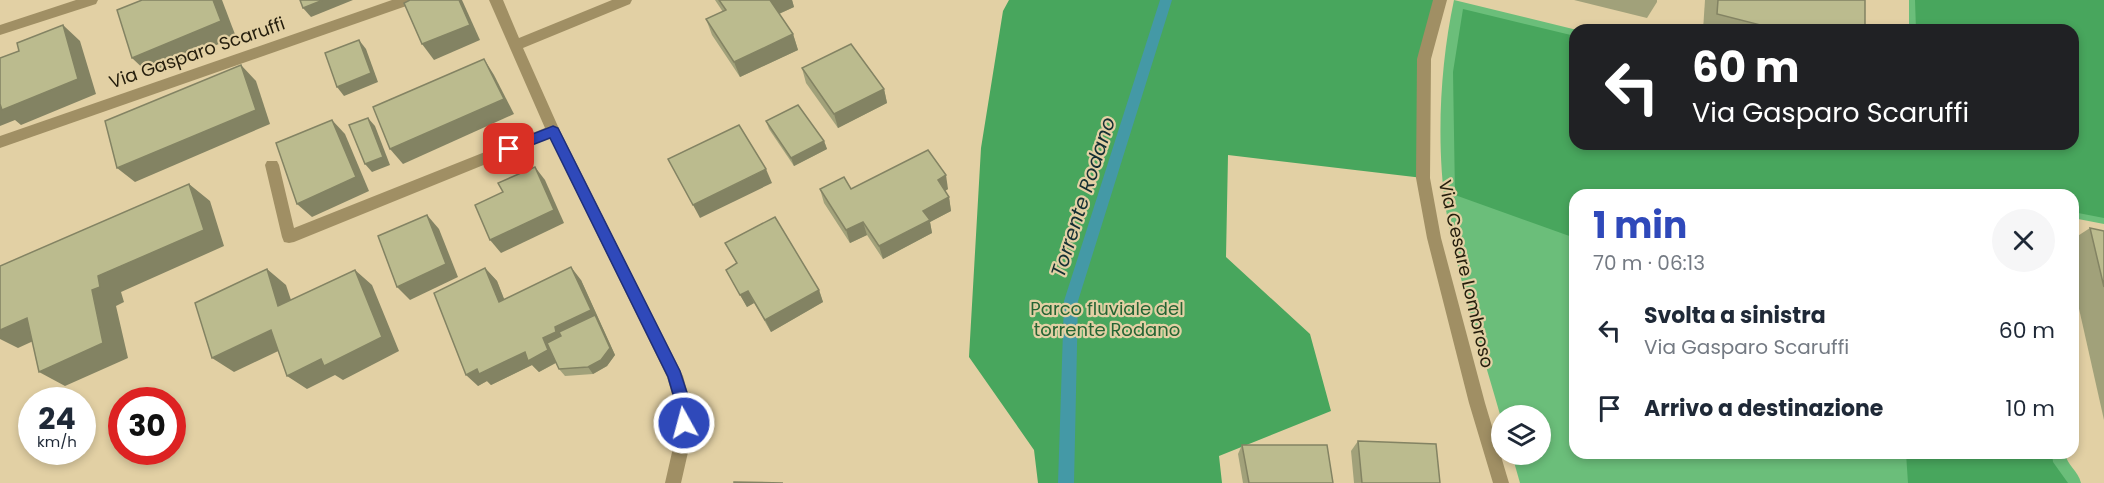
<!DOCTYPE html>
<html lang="it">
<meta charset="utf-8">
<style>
body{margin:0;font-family:Poppins,sans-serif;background:#f6f6f7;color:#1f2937;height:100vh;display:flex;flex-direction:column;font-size:22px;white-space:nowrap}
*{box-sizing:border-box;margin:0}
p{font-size:20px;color:#747a83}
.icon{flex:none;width:33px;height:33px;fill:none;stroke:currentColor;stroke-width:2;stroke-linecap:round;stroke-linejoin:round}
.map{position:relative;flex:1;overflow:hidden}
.drawer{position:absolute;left:1569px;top:189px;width:510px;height:270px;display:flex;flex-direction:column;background:#fff;border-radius:18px;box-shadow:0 3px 9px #0003}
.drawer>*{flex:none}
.hud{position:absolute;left:1569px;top:24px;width:510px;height:126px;border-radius:18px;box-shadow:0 3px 9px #0003;background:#202124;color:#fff;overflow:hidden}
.controls{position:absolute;left:1491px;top:405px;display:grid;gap:12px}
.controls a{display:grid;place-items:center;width:60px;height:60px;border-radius:50%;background:#fff;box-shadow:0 3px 9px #0003;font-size:30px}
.speed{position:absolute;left:18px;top:387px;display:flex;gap:12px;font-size:30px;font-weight:700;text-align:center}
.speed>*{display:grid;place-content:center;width:78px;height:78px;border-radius:50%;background:#fff;box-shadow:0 3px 9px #0003;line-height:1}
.speed small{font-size:15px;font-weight:400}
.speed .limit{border:9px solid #d22;background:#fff;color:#111}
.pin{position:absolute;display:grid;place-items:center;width:51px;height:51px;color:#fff;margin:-26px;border-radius:12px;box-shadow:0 3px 9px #0006}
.me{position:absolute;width:66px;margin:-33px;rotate:353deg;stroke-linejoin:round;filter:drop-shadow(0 0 4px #0008)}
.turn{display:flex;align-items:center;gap:21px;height:126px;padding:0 24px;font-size:27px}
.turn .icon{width:78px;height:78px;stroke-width:2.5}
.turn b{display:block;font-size:42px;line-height:51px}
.round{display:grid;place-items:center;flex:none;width:63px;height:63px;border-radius:32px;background:#f6f6f7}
.head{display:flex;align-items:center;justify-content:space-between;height:102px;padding:0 24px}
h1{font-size:36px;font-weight:700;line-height:45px;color:#2f49ba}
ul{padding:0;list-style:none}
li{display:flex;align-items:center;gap:18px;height:78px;padding:0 24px}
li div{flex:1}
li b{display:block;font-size:22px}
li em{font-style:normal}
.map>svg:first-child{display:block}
</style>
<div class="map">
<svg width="2104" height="483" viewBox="0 0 2104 483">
<rect width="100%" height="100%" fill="#e2d0a4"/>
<path fill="#6bbe7a" d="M1454,0L1577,30L1575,144H2073V30H1909V0H2104V224L2073,218V195H1575V453H2065C2067,466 2078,470 2081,483H1520L1512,455L1540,454V416H1502L1501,418C1482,350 1458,280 1446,210C1436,144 1440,65 1454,0Z"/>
<g fill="#48a65d">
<polygon points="1009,0 1440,0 1424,59 1423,178 1228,155 1226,257 1310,334 1331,411 1219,456 1222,483 1038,483 1034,450 969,357 981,148 1003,11"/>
<polygon points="1915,0 2104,0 2104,218 2073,212 2073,195 1575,195 1575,238 1455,195 1453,72 1463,9 1575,36 1575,144 2073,144 2073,30 1916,30"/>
<polygon points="1906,453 2052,453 2053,462 2068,483 1908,483"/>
</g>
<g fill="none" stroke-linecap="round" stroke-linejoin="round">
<polygon fill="#4499a6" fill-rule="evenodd" points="1160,0 1172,0 1078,301 1074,483 1058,483 1064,301"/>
<g fill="#a08f64" fill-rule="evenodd">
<polygon points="76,0 98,0 96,4 0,35 0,25"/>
<polygon points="392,0 414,0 412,4 0,148 0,136"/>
<polygon points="489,0 503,0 519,38 612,0 632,0 630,4 523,48 560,131 683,376 692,408 691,439 681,483 665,483 675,439 676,408 667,377 550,138 294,242 289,243 284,242 282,237 265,165 267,161 277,161 279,165 294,228 545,128"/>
<polygon points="1433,0 1447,0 1431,59 1430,178 1441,238 1485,403 1509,483 1493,483 1469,403 1427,238 1416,178 1417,59"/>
</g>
</g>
<g fill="#a1a17a">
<polygon points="715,0 792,0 794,7 779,14 793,34 798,50 740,77 712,35 706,19 723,12"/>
<polygon points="1574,0 1657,0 1657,2 1647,18"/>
<polygon points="1705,0 1865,0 1865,30 1703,30"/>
<polygon points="802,68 884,89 887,103 838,128 806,83"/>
<polygon points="766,121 824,141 827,149 794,166 769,129"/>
<polygon points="820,189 948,189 945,191 949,197 951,211 930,222 932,233 883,259 867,235 850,243 824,203"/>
<polygon points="2090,228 2104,231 2104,420 2073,282 2073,239"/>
<polygon points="725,243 819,290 823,302 771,332 754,303 747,307 726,270 737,264"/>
<polygon points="485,268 497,281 504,299 581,280 615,355 607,366 593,374 565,376 559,369 556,363 539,372 532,365 491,385 487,381 478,386"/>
<polygon points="1358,441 1440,483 1354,483 1351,451"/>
<polygon points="1242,445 1333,483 1243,483 1238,454"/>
</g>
<g fill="#838363">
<polygon points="213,0 222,0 236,37 148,73 132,58"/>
<polygon points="323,0 353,0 311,17 303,8"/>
<polygon points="459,0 462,0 480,40 434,60 422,44"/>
<polygon points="770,0 792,0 794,7 774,16"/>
<polygon points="63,25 80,41 96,94 21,125 15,120 0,126 0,104"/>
<polygon points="793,34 798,50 740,77 734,62"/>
<polygon points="359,40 366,49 378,82 344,96 337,87"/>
<polygon points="484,59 494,75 514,114 403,164 390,149"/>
<polygon points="241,65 256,81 270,124 135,182 117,168"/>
<polygon points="884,89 887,103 838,128 834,114"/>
<polygon points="368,118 375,126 390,165 372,172 365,164"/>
<polygon points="332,120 345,134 369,191 312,217 297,204"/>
<polygon points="824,141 827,149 794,166 791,158"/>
<polygon points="535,167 545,180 564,223 501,253 490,240"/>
<polygon points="766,169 772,183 700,218 693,205"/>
<polygon points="946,175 948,189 940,194 938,180"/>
<polygon points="189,184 210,201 224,246 121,292 124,302 116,306 128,358 65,386 39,372 92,290 98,276"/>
<polygon points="949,197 951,211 930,222 932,233 883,259 879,246 923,211"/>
<polygon points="427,215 439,229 458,277 410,300 397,287"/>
<polygon points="863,222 867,235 850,243 846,230"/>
<polygon points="571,267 581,280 615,355 607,366 593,374 588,367 559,361 539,372 532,365 491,385 487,381 478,386 466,375 477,369 525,352 543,338 555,327"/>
<polygon points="485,268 497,281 510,314 499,302"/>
<polygon points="267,269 286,285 298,321 278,306"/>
<polygon points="355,270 372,285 399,351 343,380 335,375 307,389 287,376"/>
<polygon points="819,290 823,302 771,332 765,320"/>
<polygon points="748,291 754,303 747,307 740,295"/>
<polygon points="27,318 53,332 18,348 0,339 0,330"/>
<polygon points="271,330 291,345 234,372 212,358"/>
</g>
<g fill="#bbbb8e" stroke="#838363" stroke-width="1.5">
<polygon points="142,0 213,0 221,21 132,58 117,10"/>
<polygon points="300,0 323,0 303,8"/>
<polygon points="410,0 459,0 470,25 422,44 404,3"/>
<polygon points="719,0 770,0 793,34 734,62 706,19 726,10"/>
<polygon points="1718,0 1865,0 1865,30 1780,30 1717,14"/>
<polygon points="63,25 78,79 2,110 0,104 0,58 19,51 17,43"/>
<polygon points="359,40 371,73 337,87 325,53"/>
<polygon points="851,44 884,89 834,114 802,68"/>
<polygon points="484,59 504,99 390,149 373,107"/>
<polygon points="241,65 256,110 117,168 105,121"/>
<polygon points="798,105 824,141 791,158 766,121"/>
<polygon points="368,118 383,157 365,164 349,125"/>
<polygon points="332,120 356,177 297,204 276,143"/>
<polygon points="739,125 766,169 693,205 668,159"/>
<polygon points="928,150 946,175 938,180 949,197 923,211 930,220 879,246 863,222 846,230 820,189 844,177 851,189"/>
<polygon points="535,167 554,210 490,240 475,205 503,192 498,183"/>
<polygon points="189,184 204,230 98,276 100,287 92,290 103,343 39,372 27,318 0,330 0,266"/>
<polygon points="427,215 446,264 397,287 378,236"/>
<polygon points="775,217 819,290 765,320 748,291 740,295 726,270 737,263 725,243"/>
<polygon points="2090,228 2104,231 2104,287"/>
<polygon points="571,267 591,310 555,327 556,332 543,338 548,350 528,361 525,352 479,374 477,369 466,375 434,293 485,268 499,302"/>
<polygon points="267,269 278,306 355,270 382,337 324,366 321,359 287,376 271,330 212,358 195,303"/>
<polygon points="595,315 610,348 601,360 588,367 559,369 547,343 561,336 559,332"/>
<polygon points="1358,441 1436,444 1440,483 1362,483"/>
<polygon points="1242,445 1327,445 1333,483 1249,483"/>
<polygon points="734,482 783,483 734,483"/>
</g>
<polygon fill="#2f49ba" stroke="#1f2f79" stroke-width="1.5" points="553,126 558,128 680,371 692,408 689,428 679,428 677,408 668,377 550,138 509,154 503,149 505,145"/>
<g text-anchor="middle" stroke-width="4.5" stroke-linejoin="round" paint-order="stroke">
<g font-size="18" fill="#241d0c" stroke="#e2d0a4">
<text transform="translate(197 53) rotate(-19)" y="6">Via Gasparo Scaruffi</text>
<text transform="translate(1466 274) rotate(77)" y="6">Via Cesare Lombroso</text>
</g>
<g font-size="18" fill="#256534" stroke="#e2d0a4">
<text x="1107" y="315">Parco fluviale del<tspan x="1107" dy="21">torrente Rodano</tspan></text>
</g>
<g font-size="20" font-style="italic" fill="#142f33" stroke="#e2d0a4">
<text transform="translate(1083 197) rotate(-72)" y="7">Torrente Rodano</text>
</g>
</g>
</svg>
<div class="controls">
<a><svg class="icon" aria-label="layers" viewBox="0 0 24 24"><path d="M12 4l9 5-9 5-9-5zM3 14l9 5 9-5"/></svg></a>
</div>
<div class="speed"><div>24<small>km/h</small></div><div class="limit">30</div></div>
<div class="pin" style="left:509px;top:149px;background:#d93025"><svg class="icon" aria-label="arrive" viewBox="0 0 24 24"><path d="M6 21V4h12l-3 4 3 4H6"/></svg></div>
<svg class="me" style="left:684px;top:423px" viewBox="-20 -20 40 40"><circle r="17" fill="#2f49ba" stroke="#fff" stroke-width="3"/><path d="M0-11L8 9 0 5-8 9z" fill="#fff"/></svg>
<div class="hud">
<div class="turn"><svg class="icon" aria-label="left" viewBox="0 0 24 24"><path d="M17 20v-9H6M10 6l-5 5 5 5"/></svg><div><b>60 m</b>Via Gasparo Scaruffi</div></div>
</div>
<section class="drawer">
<div class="head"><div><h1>1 min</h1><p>70 m · 06:13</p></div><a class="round"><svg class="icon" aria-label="close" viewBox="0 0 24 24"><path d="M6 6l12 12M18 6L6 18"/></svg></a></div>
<ul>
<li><svg class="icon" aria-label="left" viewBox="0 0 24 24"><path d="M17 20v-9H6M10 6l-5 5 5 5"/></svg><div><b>Svolta a sinistra</b><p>Via Gasparo Scaruffi</p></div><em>60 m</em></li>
<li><svg class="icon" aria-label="arrive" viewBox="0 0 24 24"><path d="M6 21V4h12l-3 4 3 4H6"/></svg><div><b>Arrivo a destinazione</b></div><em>10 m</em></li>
</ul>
</section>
</div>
